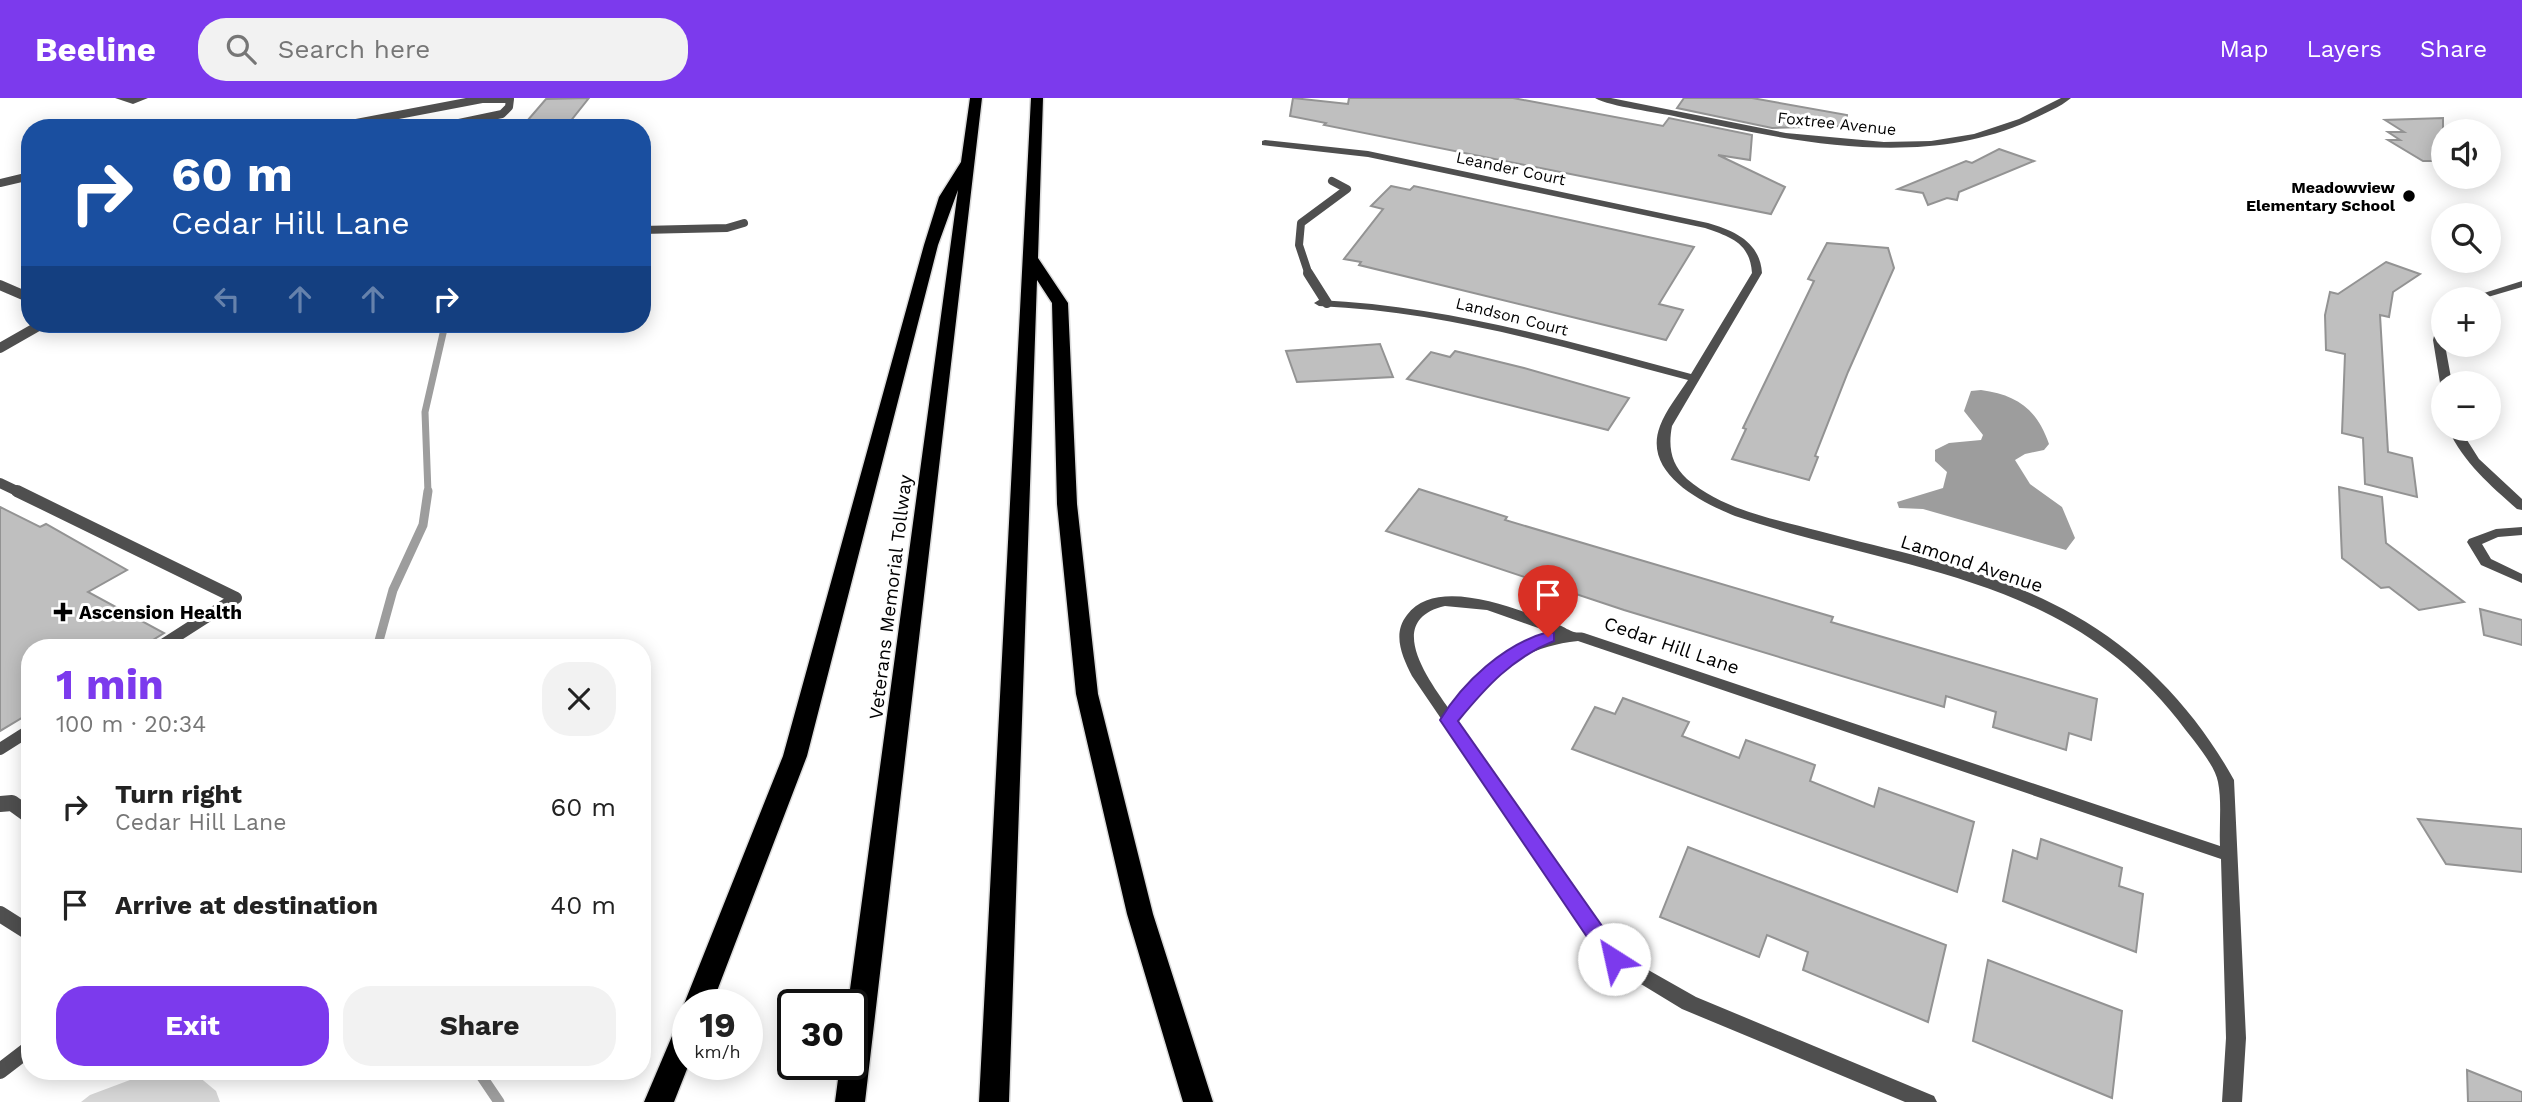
<!DOCTYPE html>
<meta charset="utf-8">
<style>
body{margin:0;font-family:"Work Sans",sans-serif;background:#f2f2f2;color:#222;height:100vh;display:flex;flex-direction:column;font-size:26px;white-space:nowrap}
*{box-sizing:border-box;margin:0}
p{font-size:23px;color:#767676}
.icon{flex:none;width:38px;height:38px;fill:none;stroke:currentColor;stroke-width:2;stroke-linecap:round;stroke-linejoin:round}
.map{position:relative;flex:1;overflow:hidden}
.drawer{position:absolute;left:21px;top:541px;width:630px;height:441px;display:flex;flex-direction:column;background:#fff;border-radius:28px;box-shadow:0 4px 18px #0003}
.drawer>*{flex:none}
.hud{position:absolute;left:21px;top:21px;width:630px;height:214px;border-radius:28px;box-shadow:0 4px 18px #0003;background:#1a4fa0;color:#fff;overflow:hidden}
.fabs{position:absolute;left:2431px;top:21px;display:grid;gap:14px}
.fabs a{display:grid;place-items:center;width:70px;height:70px;border-radius:50%;background:#fff;box-shadow:0 4px 18px #0003;font-size:35px}
.speed{position:absolute;left:672px;top:891px;display:flex;gap:14px;font-size:35px;font-weight:700;text-align:center}
.speed>*{display:grid;place-content:center;width:91px;height:91px;border-radius:50%;background:#fff;box-shadow:0 4px 18px #0003;line-height:1}
.speed small{font-size:18px;font-weight:400}
.speed .limit{border:4px solid #111;border-radius:10px;background:#fff;color:#111}
.pin{position:absolute;display:grid;place-items:center;width:60px;height:60px;color:#fff;margin:-72px -30px;border-radius:50% 50% 50% 0;rotate:-45deg;box-shadow:0 0 7px #0007}
.pin .icon{rotate:45deg}
.me{position:absolute;width:77px;margin:-38px;rotate:325deg;stroke-linejoin:round;filter:drop-shadow(0 0 5px #0008)}
.turn{display:flex;align-items:center;gap:24px;height:147px;padding:0 35px;font-size:32px}
.turn .icon{width:91px;height:91px;stroke-width:2.5}
.turn b{display:block;font-size:49px;line-height:60px}
.lanes{display:flex;align-items:center;height:66px;padding:0 35px;background:#0003;justify-content:center;gap:35px;direction:ltr}
.lanes .off{opacity:.35}
.round{display:grid;place-items:center;flex:none;width:74px;height:74px;border-radius:28px;background:#f2f2f2}
.overview{display:flex;align-items:center;justify-content:space-between;height:119px;padding:0 35px}
h1{font-size:42px;font-weight:700;line-height:52px;color:#7c3aed}
.button{display:flex;gap:14px;margin-top:auto;padding:14px 35px}
.button a{flex:1;height:80px;border-radius:28px;background:#7c3aed;color:#fff;font-size:28px;font-weight:700;line-height:80px;text-align:center}
.button a+a{background:#f2f2f2;color:#222}
ul{padding:0;list-style:none}
li{display:flex;align-items:center;gap:21px;height:98px;padding:0 35px}
li div{flex:1}
li b{display:block;font-size:26px}
li em{font-style:normal}
header{display:flex;align-items:center;gap:42px;box-sizing:border-box;height:98px;padding:0 35px;background:#7c3aed;color:#fff}
header strong{font-size:33px}
nav{display:flex;gap:38px;margin-inline-start:auto;font-size:24px}
.search{width:490px;height:63px;background:#f2f2f2;display:flex;align-items:center;gap:18px;box-sizing:border-box;padding:0 24px;border-radius:28px;color:#767676;font-size:26px}
.map>svg:first-child{display:block}
</style>
<header>
<strong>Beeline</strong>
<div class="search"><svg class="icon" aria-label="search" viewBox="0 0 24 24"><circle cx="10" cy="10" r="6"/><path d="M15 15l6 6"/></svg>Search here</div>
<nav><a>Map</a><a>Layers</a><a>Share</a></nav>
</header>
<div class="map">
<svg width="2522" height="1004" viewBox="0 0 2522 1004">
<rect width="100%" height="100%" fill="#fff"/>
<polygon fill="#d6d6d6" points="154,973 192,973 216,993 220,1004 81,1004 90,997"/>
<path fill="#9d9d9d" d="M1981,292C2017,297 2037,311 2049,346L2044,352L2025,356L2015,362L2030,386L2062,409L2075,440L2066,452L1923,411L1899,410L1897,404L1943,390L1947,374L1935,363V352L1949,345L1981,342L1983,337L1964,313L1971,293Z"/>
<g fill="none" stroke-linecap="round" stroke-linejoin="round">
<polyline stroke="#9d9d9d" stroke-width="7" points="428,395 425,314 444,231 440,226"/>
<polyline stroke="#9d9d9d" stroke-width="9" points="377,550 393,492 423,427 428,393"/>
<polyline stroke="#9d9d9d" stroke-width="11" points="478,973 499,1004"/>
</g>
<g fill="#bfbfbf" stroke="#939393" stroke-width="2">
<polygon points="589,0 565,30 521,30 546,1"/>
<polygon points="1293,0 1348,6 1349,0 1513,0 1663,28 1669,20 1752,37 1750,62 1718,57 1785,89 1771,116 1324,27 1326,25 1290,18"/>
<polygon points="1684,0 1752,0 1847,17 1846,28 1772,30 1677,10"/>
<polygon points="2443,20 2443,68 2435,63 2423,63 2388,42 2400,42 2388,34 2404,34 2385,22"/>
<polygon points="1999,51 2034,63 1959,94 1957,102 1947,100 1928,107 1923,95 1898,91 1966,63 1972,65"/>
<polygon points="1391,88 1410,92 1414,88 1694,149 1659,206 1683,212 1666,242 1359,167 1361,164 1344,161 1383,111 1371,108"/>
<polygon points="1827,145 1888,150 1894,170 1848,274 1815,358 1818,359 1809,382 1732,361 1746,331 1743,330 1814,183 1808,181"/>
<polygon points="2386,164 2420,176 2393,194 2389,219 2380,217 2388,354 2412,360 2417,399 2365,386 2363,340 2342,335 2345,256 2326,252 2325,217 2330,194 2338,196"/>
<polygon points="1380,246 1393,279 1297,284 1286,253"/>
<polygon points="1455,253 1524,270 1629,300 1608,332 1407,281 1431,254 1450,259"/>
<polygon points="2339,389 2382,399 2386,445 2464,504 2419,512 2389,489 2381,490 2342,460"/>
<polygon points="1419,391 1507,419 1505,422 1833,519 1831,524 2097,601 2091,642 2069,635 2066,652 1993,629 1996,614 1946,598 1944,609 1624,512 1386,433"/>
<polygon points="0,409 40,429 46,426 127,472 88,494 164,535 140,550 30,550 30,615 0,633"/>
<polygon points="2480,511 2522,522 2522,547 2484,537"/>
<polygon points="1623,600 1689,624 1682,638 1739,660 1746,642 1815,667 1810,683 1874,709 1879,690 1974,724 1957,794 1572,651 1595,609 1615,616"/>
<polygon points="2418,721 2522,731 2522,774 2446,766"/>
<polygon points="2041,741 2122,770 2119,788 2143,796 2136,854 2003,803 2013,752 2037,761"/>
<polygon points="1688,749 1946,847 1928,924 1803,872 1808,854 1767,837 1759,859 1660,819"/>
<polygon points="1988,862 2122,913 2112,1000 1973,943"/>
<polygon points="2467,972 2522,994 2522,1004 2468,1004"/>
</g>
<g fill="none" stroke-linecap="round" stroke-linejoin="round">
<defs>
<g id="motorway">
<polygon points="970,0 982,0 865,1004 835,1004 840,966 852,966 852,906 848,906 958,92 938,147 807,658 712,906 688,906 688,914 684,906 783,658 924,147 939,99 961,64"/>
<polygon points="1031,0 1043,0 1038,160 1068,205 1077,406 1098,596 1153,816 1213,1004 1183,1004 1127,816 1076,596 1057,406 1052,205 1037,182 1009,1004 979,1004"/>
<polygon points="688,920 689,966 674,1004 644,1004 678,924"/>
</g>
</defs>
<use href="#motorway" stroke="#dbdbdb" stroke-width="3"/>
<g stroke="#4f4f4f" stroke-width="8">
<polyline points="351,30 351,26 482,1 510,1 509,9 502,16 435,30"/>
<polyline points="0,85 30,78"/>
<polyline points="642,132 727,130 744,125"/>
<polyline points="1309,177 1299,147 1301,125 1347,91 1332,83"/>
</g>
<g stroke="#4f4f4f" stroke-width="10">
<polyline points="1308,175 1327,205"/>
<polyline points="0,187 30,200"/>
<polyline points="0,250 42,226"/>
<polyline points="0,385 21,395"/>
</g>
<g stroke="#4f4f4f" stroke-width="12">
<polyline points="17,393 236,500 158,550"/>
<polyline points="0,651 30,632"/>
</g>
<g stroke="#4f4f4f" stroke-width="16">
<polyline points="0,706 12,705 30,718"/>
<polyline points="0,816 30,835"/>
<polyline points="0,973 30,950"/>
</g>
<g fill="#4f4f4f" fill-rule="evenodd">
<polygon points="115,0 148,0 133,6"/>
<path d="M1595,0H1611L1786,35L1884,44L1931,43L1974,36L2019,21L2061,0H2071C2059,10 2043,16 2029,23C1919,72 1791,43 1678,19C1657,14 1611,9 1595,0Z"/>
<path d="M1265,42L1368,53L1708,125C1735,133 1760,144 1762,175L1672,328C1668,349 1671,366 1687,381C1723,412 1774,421 1819,433C1904,456 1996,472 2074,517C2142,555 2197,615 2234,682L2246,940L2242,1004H2222L2226,940L2221,761L1578,543C1516,550 1495,576 1457,622L1620,856L1696,899L1934,998L1937,1004H1905L1682,911L1608,866L1412,578C1402,558 1392,536 1407,517C1437,476 1522,513 1559,527C1564,529 1570,533 1574,534C1577,535 1581,534 1584,535L2220,748C2219,727 2222,704 2218,684C2215,666 2189,637 2178,622C2063,475 1897,473 1735,418C1701,404 1642,375 1660,328C1666,312 1679,296 1688,282C1564,249 1448,214 1319,208L1314,205L1319,202C1448,208 1567,243 1691,276L1752,175C1750,145 1731,139 1705,130L1368,59L1262,47V43ZM1445,508L1487,512L1555,536C1503,549 1483,571 1449,611C1428,581 1384,522 1445,508Z"/>
<polygon points="2522,183 2522,189 2481,201 2465,201"/>
<polygon points="2443,219 2443,247 2445,247 2452,285 2443,285 2443,288 2440,285 2433,242 2438,222"/>
<path d="M2448,331H2460L2479,361L2522,401V412L2517,411C2490,387 2464,365 2448,331Z"/>
<polygon points="2522,429 2522,437 2498,439 2482,446 2491,461 2522,476 2522,485 2481,467 2467,444 2469,441 2496,431"/>
</g>
<use href="#motorway" fill="#000" fill-rule="evenodd"/>
</g>
<path fill="#7c3aed" stroke="#51269a" stroke-width="2" d="M1548,534L1554,535V543C1512,560 1486,589 1458,623L1621,855L1624,861L1621,867L1614,870L1606,867L1440,622C1463,584 1504,546 1548,534Z"/>
<g fill="#000" stroke="#fff" stroke-width="2.5">
<circle cx="2409" cy="98" r="7"/>
<path d="M59.5 503.5h7v7h7v7h-7v7h-7v-7h-7v-7h7z"/>
</g>
<g text-anchor="middle" stroke-width="6" stroke-linejoin="round" paint-order="stroke">
<g font-size="16" fill="#000" stroke="#fff">
<text transform="translate(1837 25) rotate(6)" y="6">Foxtree Avenue</text>
<text transform="translate(1511 70) rotate(12)" y="6">Leander Court</text>
<text transform="translate(1512 218) rotate(14)" y="6">Landson Court</text>
</g>
<g font-size="16" font-weight="bold" fill="#000" stroke="#fff" text-anchor="end">
<text x="2395" y="95">Meadowview<tspan x="2395" dy="18">Elementary School</tspan></text>
</g>
<g font-size="19" fill="#000" stroke="#fff">
<text transform="translate(1972 465) rotate(18)" y="7">Lamond Avenue</text>
<text transform="translate(890 499) rotate(-83)" y="7">Veterans Memorial Tollway</text>
<text transform="translate(1672 547) rotate(19)" y="7">Cedar Hill Lane</text>
</g>
<g font-size="19" font-weight="bold" fill="#000" stroke="#fff" text-anchor="start">
<text x="79" y="521">Ascension Health</text>
</g>
</g>
</svg>
<div class="fabs">
<a><svg class="icon" aria-label="sound" viewBox="0 0 24 24"><path d="M4 9h4l5-4v14l-5-4H4zM17 9q2 3 0 6"/></svg></a>
<a><svg class="icon" aria-label="search" viewBox="0 0 24 24"><circle cx="10" cy="10" r="6"/><path d="M15 15l6 6"/></svg></a>
<a>+</a>
<a>−</a>
</div>
<div class="speed"><div>19<small>km/h</small></div><div class="limit">30</div></div>
<div class="pin" style="left:1548px;top:539px;background:#d93025"><svg class="icon" aria-label="arrive" viewBox="0 0 24 24"><path d="M6 21V4h12l-3 4 3 4H6"/></svg></div>
<svg class="me" style="left:1614px;top:861px" viewBox="-20 -20 40 40"><circle r="19" fill="#fff"/><path d="M0-13L10 11 0 6-10 11z" fill="#7c3aed"/></svg>
<div class="hud">
<div class="turn"><svg class="icon" aria-label="right" viewBox="0 0 24 24"><path d="M7 20v-9h11M14 6l5 5-5 5"/></svg><div><b>60 m</b>Cedar Hill Lane</div></div>
<div class="lanes"><svg class="icon off" aria-label="left" viewBox="0 0 24 24"><path d="M17 20v-9H6M10 6l-5 5 5 5"/></svg><svg class="icon off" aria-label="ahead" viewBox="0 0 24 24"><path d="M12 20V5M6 11l6-6 6 6"/></svg><svg class="icon off" aria-label="ahead" viewBox="0 0 24 24"><path d="M12 20V5M6 11l6-6 6 6"/></svg><svg class="icon" aria-label="right" viewBox="0 0 24 24"><path d="M7 20v-9h11M14 6l5 5-5 5"/></svg></div>
</div>
<section class="drawer">
<div class="overview"><div><h1>1 min</h1><p>100 m · 20:34</p></div><a class="round"><svg class="icon" aria-label="close" viewBox="0 0 24 24"><path d="M6 6l12 12M18 6L6 18"/></svg></a></div>
<ul>
<li><svg class="icon" aria-label="right" viewBox="0 0 24 24"><path d="M7 20v-9h11M14 6l5 5-5 5"/></svg><div><b>Turn right</b><p>Cedar Hill Lane</p></div><em>60 m</em></li>
<li><svg class="icon" aria-label="arrive" viewBox="0 0 24 24"><path d="M6 21V4h12l-3 4 3 4H6"/></svg><div><b>Arrive at destination</b></div><em>40 m</em></li>
</ul>
<div class="button"><a>Exit</a><a>Share</a></div>
</section>
</div>
